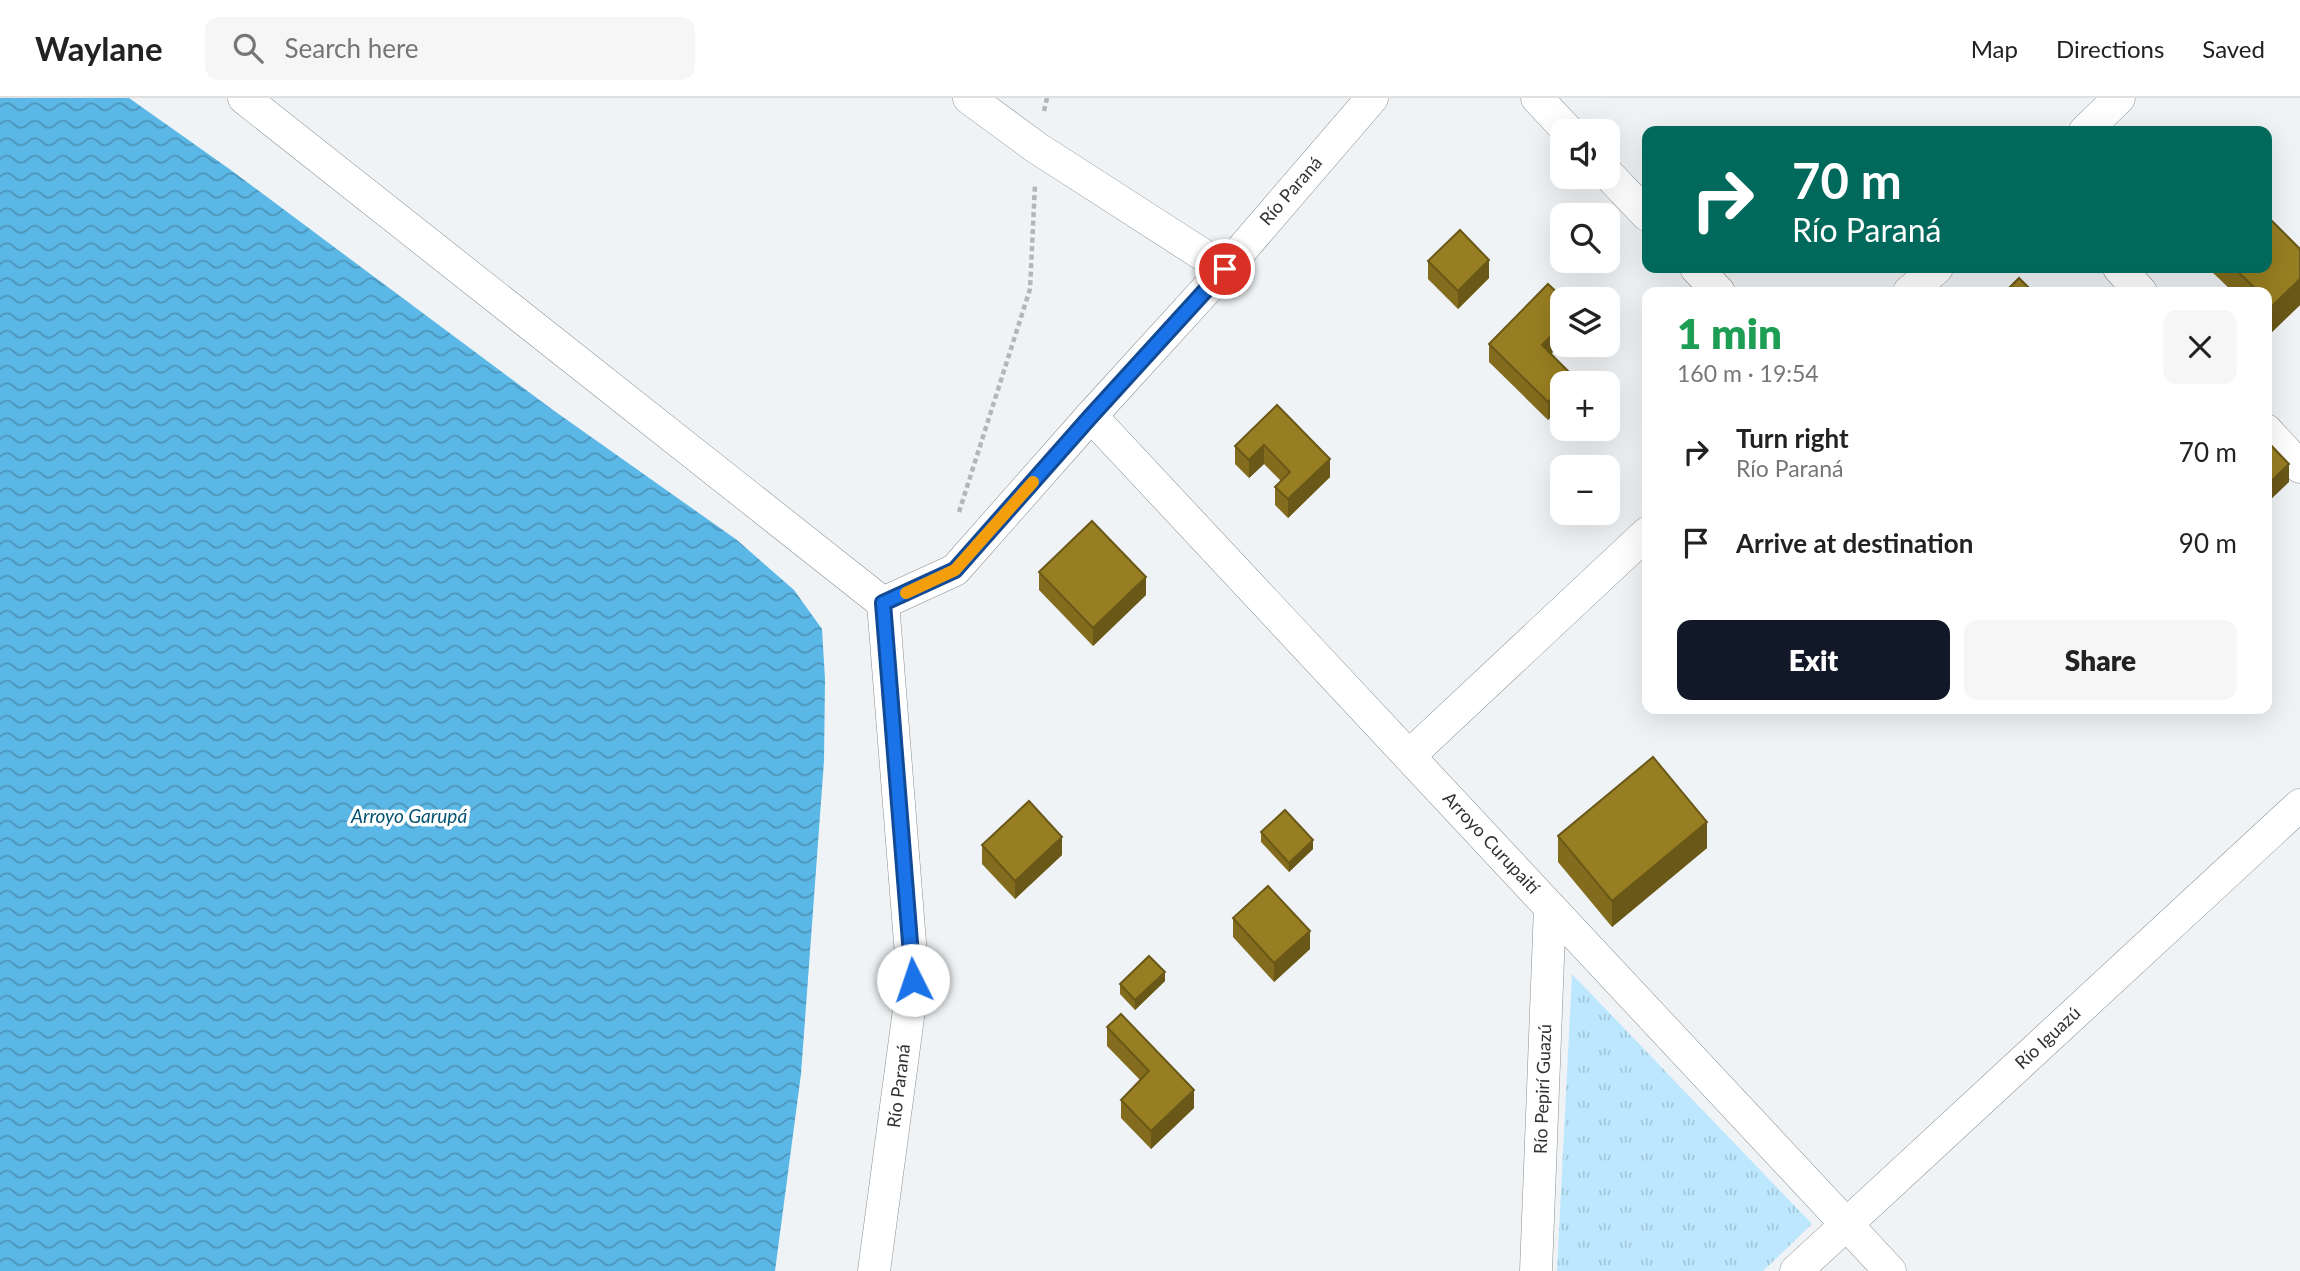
<!DOCTYPE html>
<meta charset="utf-8">
<style>
body{margin:0;font-family:Lato,sans-serif;background:#f6f6f6;color:#222;height:100vh;display:flex;flex-direction:column;font-size:26px;white-space:nowrap}
*{box-sizing:border-box;margin:0}
p{font-size:23px;color:#767676}
.icon{flex:none;width:38px;height:38px;fill:none;stroke:currentColor;stroke-width:2;stroke-linecap:round;stroke-linejoin:round}
.map{position:relative;flex:1;overflow:hidden}
.side{position:absolute;left:1642px;top:189px;width:630px;height:427px;display:flex;flex-direction:column;background:#fff;border-radius:14px;box-shadow:0 7px 28px #0002}
.side>*{flex:none}
.top-card{position:absolute;left:1642px;top:28px;width:630px;height:147px;border-radius:14px;box-shadow:0 7px 28px #0002;background:#00695c;color:#fff;overflow:hidden}
.tools{position:absolute;left:1550px;top:21px;display:grid;gap:14px}
.tools a{display:grid;place-items:center;width:70px;height:70px;border-radius:14px;background:#fff;box-shadow:0 7px 28px #0002;font-size:35px}
.pin{position:absolute;display:grid;place-items:center;width:60px;height:60px;color:#fff;margin:-30px;border:4px solid #fff;border-radius:50%;box-shadow:0 2px 7px #0007}
.me{position:absolute;width:77px;margin:-38px;rotate:356deg;stroke-linejoin:round;filter:drop-shadow(0 0 5px #0008)}
.turn{display:flex;align-items:center;gap:24px;height:147px;padding:0 35px;font-size:32px}
.turn .icon{width:91px;height:91px;stroke-width:2.5}
.turn b{display:block;font-size:49px;line-height:60px}
.round{display:grid;place-items:center;flex:none;width:74px;height:74px;border-radius:14px;background:#f6f6f6}
.headline{display:flex;align-items:center;justify-content:space-between;height:119px;padding:0 35px}
h1{font-size:42px;font-weight:800;line-height:52px;color:#1e9e55}
.cta{display:flex;gap:14px;margin-top:auto;padding:14px 35px}
.cta a{flex:1;height:80px;border-radius:14px;background:#111827;color:#fff;font-size:28px;font-weight:800;line-height:80px;text-align:center}
.cta a+a{background:#f6f6f6;color:#222}
ul{padding:0;list-style:none}
li{display:flex;align-items:center;gap:21px;height:91px;padding:0 35px}
li div{flex:1}
li b{display:block;font-size:26px}
li em{font-style:normal}
header{display:flex;align-items:center;gap:42px;box-sizing:border-box;height:98px;padding:0 35px;background:#fff;border-bottom:2px solid #e0e0e0}
header strong{font-size:33px}
nav{display:flex;gap:38px;margin-inline-start:auto;font-size:24px}
.search{width:490px;height:63px;background:#f6f6f6;display:flex;align-items:center;gap:18px;box-sizing:border-box;padding:0 24px;border-radius:14px;color:#767676;font-size:26px}
.map>svg:first-child{display:block}
</style>
<header>
<strong>Waylane</strong>
<div class="search"><svg class="icon" aria-label="search" viewBox="0 0 24 24"><circle cx="10" cy="10" r="6"/><path d="M15 15l6 6"/></svg>Search here</div>
<nav><a>Map</a><a>Directions</a><a>Saved</a></nav>
</header>
<div class="map">
<svg width="2300" height="1173" viewBox="0 0 2300 1173">
<defs>
<pattern id="grass-tufts" width="24" height="20" patternUnits="userSpaceOnUse" patternTransform="scale(1.75)"><rect width="24" height="20" fill="#bde7fe"/><path d="M3 7l-1-3M5 7V3M7 7l1-3M15 17l-1-3M17 17v-4M19 17l1-3" fill="none" stroke="#a3c7da"/></pattern>
<pattern id="water-waves" width="16" height="10" patternUnits="userSpaceOnUse" patternTransform="scale(1.75)"><rect width="16" height="10" fill="#5bb7e6"/><path d="M0 5q4-4 8 0t8 0" fill="none" stroke="#4c95bb"/></pattern>
</defs>
<rect width="100%" height="100%" fill="#eff3f5"/>
<polygon fill="url(#grass-tufts)" points="1572,876 1812,1126 1763,1173 1557,1173"/>
<polygon fill="url(#water-waves)" points="0,0 129,0 228,70 553,312 737,442 794,492 822,531 825,581 824,663 801,976 775,1173 0,1173"/>
<g fill="none" stroke-linecap="round" stroke-linejoin="round">
<defs>
<g id="minor">
<polyline points="244,0 883,505"/>
<polyline points="969,0 1037,50 1225,171"/>
<polyline points="1537,0 1568,33"/>
<polyline points="2085,33 2119,0"/>
<polyline points="1608,76 1647,117"/>
<polyline points="1696,170 1719,194"/>
<polyline points="2119,170 2141,194"/>
<polyline points="1909,194 1937,170"/>
<polyline points="1091,318 1890,1173"/>
<polyline points="2266,332 2300,369"/>
<polyline points="883,505 955,472 1091,318 1225,171 1372,0"/>
<polyline points="1409,658 1647,435"/>
<polyline points="874,1173 913,882 883,505"/>
<polyline points="1536,1173 1550,809"/>
<polyline points="1796,1173 2300,707"/>
</g>
</defs>
<use href="#minor" stroke="#8b8f91" stroke-width="33"/>
<g stroke="#b3b6b8" stroke-width="4.5" stroke-dasharray="5 3.5" stroke-linecap="butt">
<polyline points="1044,13 1047,0"/>
<polyline points="959,414 1030,191 1035,87"/>
</g>
<use href="#minor" stroke="#fff" stroke-width="32"/>
</g>
<g fill="#836c1d">
<polygon points="2300,151 2300,207 2272,234 2266,228 2266,194 2233,194 2208,170 2266,170"/>
<polygon points="1428,163 1489,180 1458,211 1428,181"/>
<polygon points="1563,201 1563,244 1551,256 1573,285 1563,285 1563,306 1548,322 1489,264 1489,246"/>
<polygon points="1277,307 1330,379 1288,420 1275,407 1275,389 1281,383 1264,366 1249,380 1235,366 1235,348"/>
<polygon points="1039,474 1146,497 1093,548 1039,492"/>
<polygon points="1261,734 1313,751 1289,774 1261,744"/>
<polygon points="1558,738 1707,750 1612,829 1558,764"/>
<polygon points="982,747 1062,757 1015,801 982,766"/>
<polygon points="1233,820 1310,851 1274,884 1233,839"/>
<polygon points="1165,883 1135,912 1120,896 1120,886"/>
<polygon points="1107,929 1194,1010 1151,1051 1121,1020 1121,1002 1140,982 1107,948"/>
</g>
<g fill="#6a5818">
<polygon points="1489,162 1489,180 1458,211 1458,193"/>
<polygon points="2300,181 2300,207 2272,234 2272,208"/>
<polygon points="1563,226 1563,244 1542,265 1542,247"/>
<polygon points="1573,278 1573,285 1566,285"/>
<polygon points="1563,288 1563,306 1548,322 1548,304"/>
<polygon points="1264,347 1264,366 1249,380 1249,362"/>
<polygon points="1330,361 1330,379 1288,420 1288,401"/>
<polygon points="2289,366 2289,384 2266,406 2266,388"/>
<polygon points="1146,479 1146,497 1093,548 1093,530"/>
<polygon points="1707,724 1707,750 1612,829 1612,803"/>
<polygon points="1062,739 1062,757 1015,801 1015,783"/>
<polygon points="1313,742 1313,751 1289,774 1289,765"/>
<polygon points="1310,833 1310,851 1274,884 1274,865"/>
<polygon points="1165,874 1165,883 1135,912 1135,902"/>
<polygon points="1194,992 1194,1010 1151,1051 1151,1033"/>
</g>
<g fill="#987e22" stroke="#6a5818" stroke-width="2">
<polygon points="2266,117 2300,151 2300,181 2272,208 2266,202 2266,194 2259,194 2234,170 2266,170"/>
<polygon points="1460,132 1489,162 1458,193 1428,163"/>
<polygon points="2019,180 2033,194 2005,194"/>
<polygon points="1548,186 1564,201 1563,201 1563,226 1542,247 1573,278 1566,285 1563,285 1563,288 1548,304 1489,246"/>
<polygon points="1277,307 1330,361 1288,401 1275,389 1290,374 1264,347 1249,362 1235,348"/>
<polygon points="2266,342 2289,366 2266,388"/>
<polygon points="1092,423 1146,479 1093,530 1039,474"/>
<polygon points="1653,659 1707,724 1612,803 1558,738"/>
<polygon points="1029,703 1062,739 1015,783 982,747"/>
<polygon points="1285,712 1313,742 1289,765 1261,734"/>
<polygon points="1268,788 1310,833 1274,865 1233,820"/>
<polygon points="1149,858 1165,874 1135,902 1120,886"/>
<polygon points="1121,916 1194,992 1151,1033 1121,1002 1149,973 1107,929"/>
</g>
<g fill="none" stroke-linecap="round" stroke-linejoin="round">
<defs>
<polyline id="route" points="913,882 883,505 955,472 1091,318 1225,171"/>
</defs>
<use href="#route" stroke="#114b97" stroke-width="18"/>
<use href="#route" stroke="#1a73e8" stroke-width="12"/>
<polyline stroke="#f59e0b" stroke-width="12" points="906,495 955,472 1033,384"/>
</g>
<g text-anchor="middle" stroke-width="7" stroke-linejoin="round" paint-order="stroke">
<g font-size="18" fill="#303233" stroke="#fff">
<text transform="translate(1291 93) rotate(-49)" y="6">Río Paraná</text>
<text transform="translate(1491 745) rotate(47)" y="6">Arroyo Curupaití</text>
<text transform="translate(2048 940) rotate(-43)" y="6">Río Iguazú</text>
<text transform="translate(899 988) rotate(-83)" y="6">Río Paraná</text>
<text transform="translate(1543 991) rotate(-88)" y="6">Río Pepirí Guazú</text>
</g>
<g font-size="19" font-style="italic" fill="#045372" stroke="#fff">
<text x="409" y="725">Arroyo Garupá</text>
</g>
</g>
</svg>
<div class="tools">
<a><svg class="icon" aria-label="sound" viewBox="0 0 24 24"><path d="M4 9h4l5-4v14l-5-4H4zM17 9q2 3 0 6"/></svg></a>
<a><svg class="icon" aria-label="search" viewBox="0 0 24 24"><circle cx="10" cy="10" r="6"/><path d="M15 15l6 6"/></svg></a>
<a><svg class="icon" aria-label="layers" viewBox="0 0 24 24"><path d="M12 4l9 5-9 5-9-5zM3 14l9 5 9-5"/></svg></a>
<a>+</a>
<a>−</a>
</div>
<div class="pin" style="left:1225px;top:171px;background:#d93025"><svg class="icon" aria-label="arrive" viewBox="0 0 24 24"><path d="M6 21V4h12l-3 4 3 4H6"/></svg></div>
<svg class="me" style="left:913px;top:882px" viewBox="-20 -20 40 40"><circle r="19" fill="#fff"/><path d="M0-13L10 11 0 6-10 11z" fill="#1a73e8"/></svg>
<div class="top-card">
<div class="turn"><svg class="icon" aria-label="right" viewBox="0 0 24 24"><path d="M7 20v-9h11M14 6l5 5-5 5"/></svg><div><b>70 m</b>Río Paraná</div></div>
</div>
<section class="side">
<div class="headline"><div><h1>1 min</h1><p>160 m · 19:54</p></div><a class="round"><svg class="icon" aria-label="close" viewBox="0 0 24 24"><path d="M6 6l12 12M18 6L6 18"/></svg></a></div>
<ul>
<li><svg class="icon" aria-label="right" viewBox="0 0 24 24"><path d="M7 20v-9h11M14 6l5 5-5 5"/></svg><div><b>Turn right</b><p>Río Paraná</p></div><em>70 m</em></li>
<li><svg class="icon" aria-label="arrive" viewBox="0 0 24 24"><path d="M6 21V4h12l-3 4 3 4H6"/></svg><div><b>Arrive at destination</b></div><em>90 m</em></li>
</ul>
<div class="cta"><a>Exit</a><a>Share</a></div>
</section>
</div>
